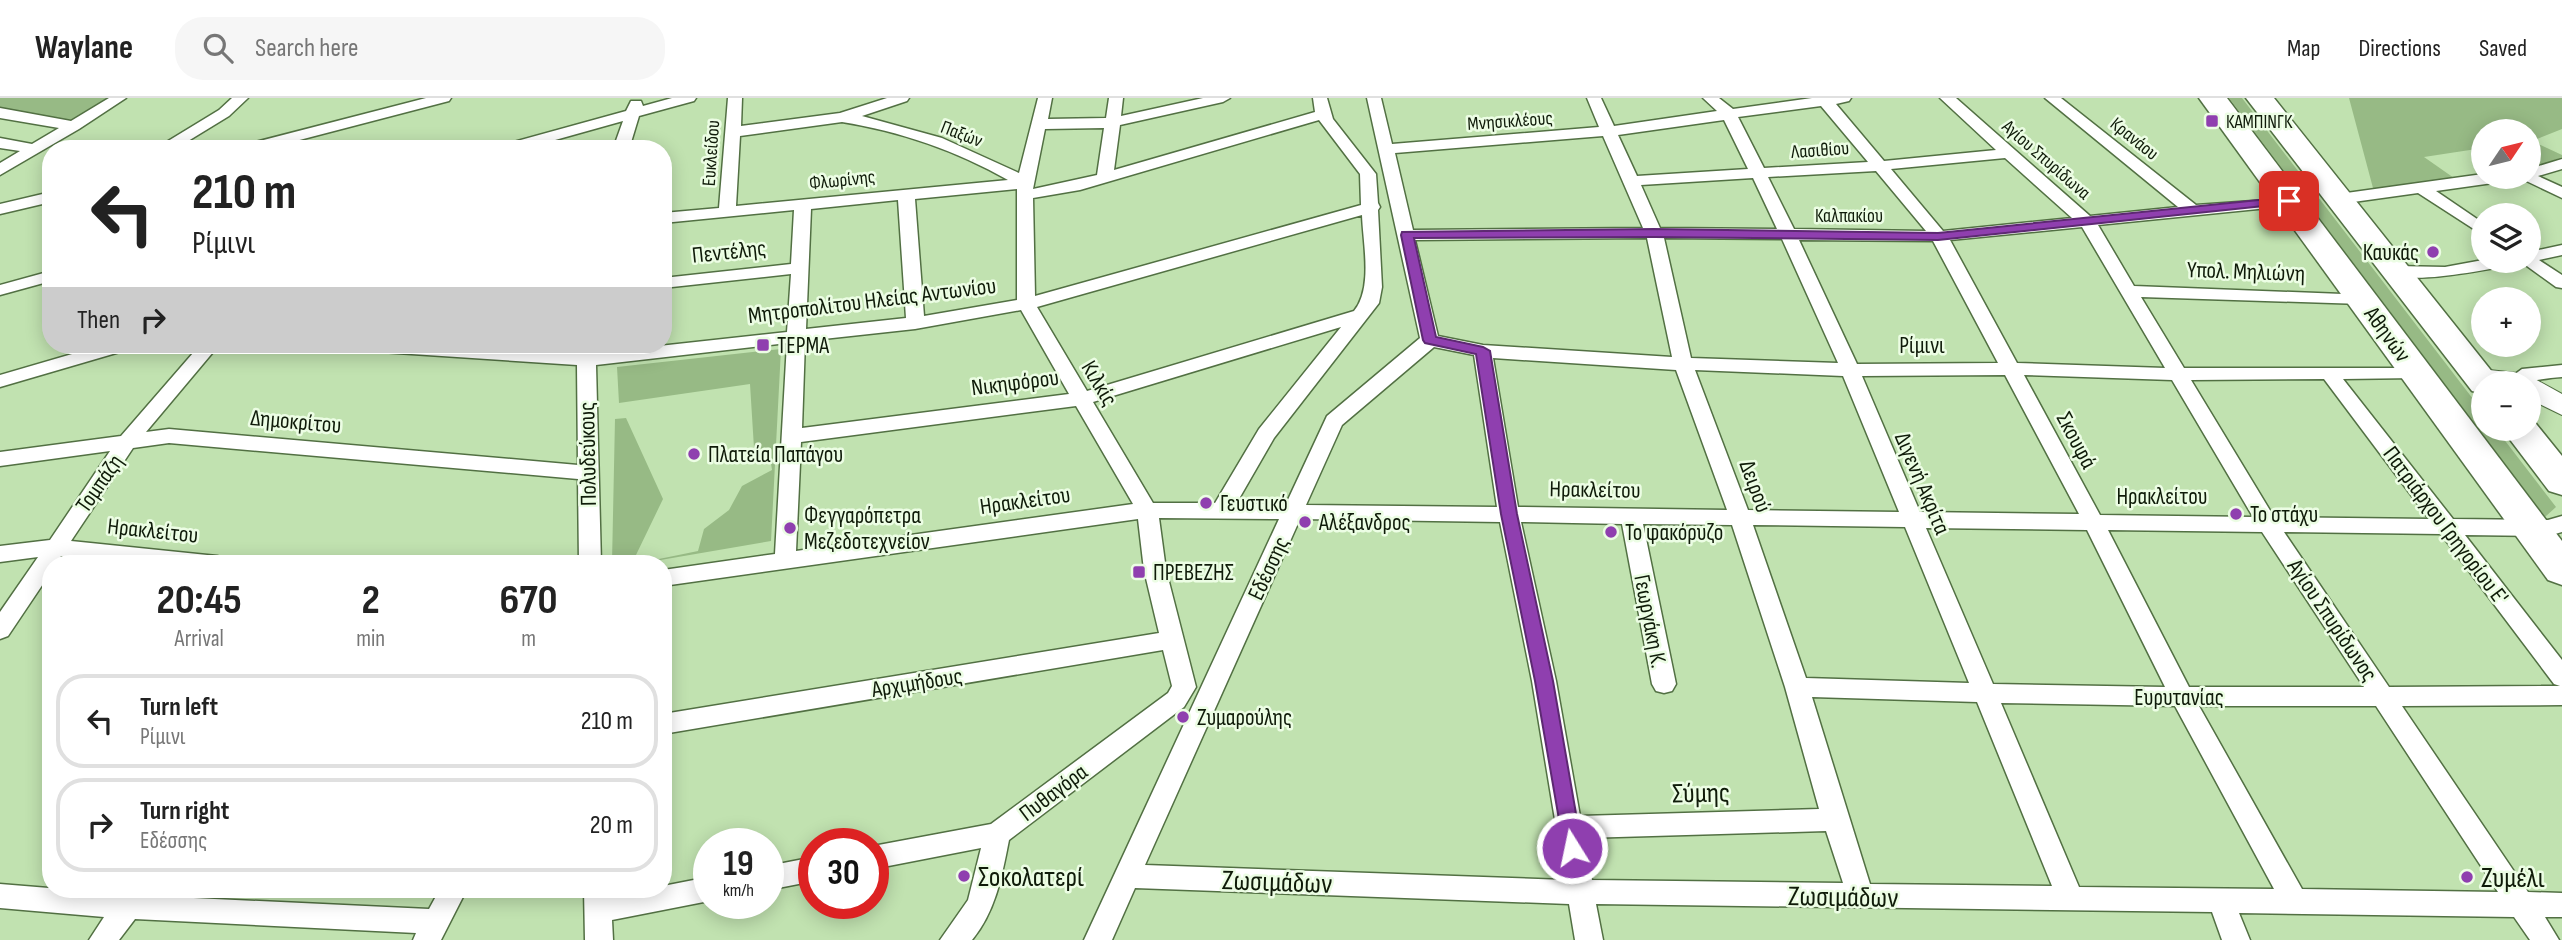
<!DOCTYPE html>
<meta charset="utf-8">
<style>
body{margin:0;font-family:"Sofia Sans Condensed",sans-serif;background:#f6f6f6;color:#222;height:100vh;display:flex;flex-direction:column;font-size:26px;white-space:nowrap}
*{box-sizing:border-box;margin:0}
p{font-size:23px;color:#767676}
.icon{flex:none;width:38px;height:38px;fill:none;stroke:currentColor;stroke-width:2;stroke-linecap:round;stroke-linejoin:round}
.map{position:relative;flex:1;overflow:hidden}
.details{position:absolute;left:42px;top:457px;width:630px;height:343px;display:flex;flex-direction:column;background:#fff;border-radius:28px;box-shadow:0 4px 18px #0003}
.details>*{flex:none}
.guide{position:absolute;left:42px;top:42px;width:630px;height:214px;border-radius:28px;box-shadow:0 4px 18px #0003;background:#fff;color:#222;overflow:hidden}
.needle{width:46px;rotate:55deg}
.tools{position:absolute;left:2471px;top:21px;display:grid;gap:14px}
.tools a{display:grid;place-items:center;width:70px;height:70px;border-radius:50%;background:#fff;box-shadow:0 4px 18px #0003;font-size:35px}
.speed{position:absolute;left:693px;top:730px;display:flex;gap:14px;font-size:35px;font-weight:700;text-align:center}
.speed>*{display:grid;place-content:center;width:91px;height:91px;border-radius:50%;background:#fff;box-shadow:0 4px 18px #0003;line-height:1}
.speed small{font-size:18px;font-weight:400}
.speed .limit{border:10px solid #d22;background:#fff;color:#111}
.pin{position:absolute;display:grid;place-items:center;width:60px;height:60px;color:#fff;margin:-30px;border-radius:14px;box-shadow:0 4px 10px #0006}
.me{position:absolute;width:77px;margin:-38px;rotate:350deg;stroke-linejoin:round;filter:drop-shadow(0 0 5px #0008)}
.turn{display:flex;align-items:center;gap:24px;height:147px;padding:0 35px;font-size:32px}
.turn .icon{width:91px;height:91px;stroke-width:2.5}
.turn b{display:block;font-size:49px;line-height:60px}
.then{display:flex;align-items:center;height:66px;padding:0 35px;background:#0003;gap:14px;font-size:26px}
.eta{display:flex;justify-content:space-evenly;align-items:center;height:119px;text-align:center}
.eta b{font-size:42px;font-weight:700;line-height:49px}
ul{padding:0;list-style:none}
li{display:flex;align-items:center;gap:21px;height:94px;margin:0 14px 10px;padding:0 21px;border:4px solid #e0e0e0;border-radius:28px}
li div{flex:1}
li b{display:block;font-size:26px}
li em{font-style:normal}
header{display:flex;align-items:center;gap:42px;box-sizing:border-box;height:98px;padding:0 35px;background:#fff;border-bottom:2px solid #e0e0e0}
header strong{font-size:33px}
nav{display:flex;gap:38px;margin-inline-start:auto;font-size:24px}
.search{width:490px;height:63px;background:#f6f6f6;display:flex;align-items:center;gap:18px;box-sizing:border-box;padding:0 24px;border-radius:28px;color:#767676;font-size:26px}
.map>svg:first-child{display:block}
</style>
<header>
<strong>Waylane</strong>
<div class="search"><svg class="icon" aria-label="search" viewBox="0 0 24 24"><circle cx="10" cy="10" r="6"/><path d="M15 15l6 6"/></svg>Search here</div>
<nav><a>Map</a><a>Directions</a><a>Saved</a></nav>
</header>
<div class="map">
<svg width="2562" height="842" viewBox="0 0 2562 842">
<rect width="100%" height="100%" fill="#c1e2b0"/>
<g fill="#97ba85">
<polygon points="0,0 113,0 73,25 0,13"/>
<polygon points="2229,0 2242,0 2483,314 2483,331 2496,331 2556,409 2545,419"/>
<polygon points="2349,0 2562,0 2562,31 2532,43 2562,57 2562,59 2538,69 2529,64 2529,33 2483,33 2483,50 2424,59 2454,80 2377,92 2373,90"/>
<polygon points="781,251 771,443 643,465 612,465 615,321 626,320 663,401 636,457 659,461 698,453 704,431 729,412 742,388 772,372 769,353 754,350 750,286 619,305 617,269"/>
</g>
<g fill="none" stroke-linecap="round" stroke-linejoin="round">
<defs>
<g id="street">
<polygon points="109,0 126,0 79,31 0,77 0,65 20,53 0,50 0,40 32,46 59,30 0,20 0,10 71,23"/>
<polygon points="232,0 248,0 229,18 175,51 155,51 219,12"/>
<polygon points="426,0 451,0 449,3 265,51 238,51 240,48"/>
<polygon points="672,0 696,0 694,3 639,18 629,51 613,51 623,23 523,51 497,51 499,48 626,13 631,3 641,3 643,8"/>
<path d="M728,0H742L741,28L840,15L887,0H909L907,3L862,18L942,40L1019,75L1038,0H1052L1048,21L1106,20L1109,0H1123L1121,18L1203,0H1230L1223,4L1120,27L1114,72L1315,14L1313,0H1327L1333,21L1376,76L1378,105L1380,109L1378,112L1382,189L1379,205L1274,340L1236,406H1286L1327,318L1420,240L1367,0H1381L1392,46L1599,29L1587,0H1601L1614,28L1717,13L1703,0H1719L1733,11L1812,0H1851L1849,3L1836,6L1884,63L1996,52L1940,0H1956L2090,118L2178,109L2045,0H2061L2196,107L2295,100L2297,103L2289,108L2098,127L2134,188L2368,197L2371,201L2368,205L2362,206L2141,199L2184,270H2423L2425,274L2423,278L2416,280L2343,281L2453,421L2548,422L2562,418V434L2548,438L2465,437L2562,562V607L2402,608L2528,794L2562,795V819H2545L2559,842H2530L2514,819L2239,815L2250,842H2222L2212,814L1596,806L1603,842H1575L1569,806L1135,790L1112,842H1084L1279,421L1159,420L1166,472L1196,589L1184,609L1009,742C1002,777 996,813 972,842H940L968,802L981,750L873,771V748L991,726L1168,595L1172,588L1163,552L663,636V616L1159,535L1144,472L1138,421L663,488V472L775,456L787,245L596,267L601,466H579L578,381L169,345L133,350L71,443L217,458L225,460L228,466H136L61,458L56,466H51V474L8,538L0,541V514L38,459L0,464V448L50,442L110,353L0,368V354L121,338L200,247H219L146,334L169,331L578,367L577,267L366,253L357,247H448L577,255L578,247H594L595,255L787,234L791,176L663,190V180L791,166L794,112L663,125V115L719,110ZM1821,8L1868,64L1764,70L1738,19ZM1319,22L1360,76L1361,107L1035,198L1033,100L1080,92ZM1724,22L1748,71L1637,78L1618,37ZM842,24C899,33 957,53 1008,82L736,108L740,38ZM1104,30L1097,77L1033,91L1045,31ZM1603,38L1643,130L1413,132L1395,55ZM2005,60L2072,120L1943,133L1891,71ZM1876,73L1926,133L1794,131L1768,79ZM1753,80L1777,131L1660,130L1641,87ZM1017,91V202L924,218L915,101ZM898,102L906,220L806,231L811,111ZM1362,117C1363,146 1373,190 1354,213L1087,293L1037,209ZM2082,129L2165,270L2017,265L1950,142ZM1647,140L1672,259L1483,247L1438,238L1415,142ZM1664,140L1782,141L1838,265L1691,260ZM1799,142L1933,143L1998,265L1857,266ZM1021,212L1069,296L802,330L805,243L915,231ZM1341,229L1259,331L1215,405H1153L1093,304ZM1434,249L1474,257L1497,409L1306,407L1342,327ZM1493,260L1676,272L1727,412L1518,409ZM1695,272L1843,278L1899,414L1748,412ZM2005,277L2079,416L1920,414L1862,278ZM2024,277L2172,282L2253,419L2100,417ZM2324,281L2429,421L2274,419L2191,282ZM1076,308L1133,406L796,453L801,344ZM1300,421L1500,424L1532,583L1565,782L1145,767ZM1521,424L1622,426L1652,586L1656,593L1664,595L1672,593L1676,586L1643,426L1732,427L1785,589L1819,711L1580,718L1556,583ZM1753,427L1905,429L1969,585L1806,580ZM1926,430L2087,432L2165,589L1993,586ZM2108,432L2262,434L2364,589H2189ZM2284,434L2441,436L2554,586L2560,588L2389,589ZM1812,599L1977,604L2052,788L1870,786ZM2001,605L2175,608L2274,791L2079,789ZM2199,608H2376L2498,794L2302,791ZM1826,733L1843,785L1592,782L1584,740Z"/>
<polygon points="2562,61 2562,71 2538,78 2562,89 2562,100 2518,79 2529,79 2529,71"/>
<polygon points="2483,76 2483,79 2508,79 2500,84 2436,93 2483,125 2483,137 2418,95 2339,106 2331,101 2339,96"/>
<polygon points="51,94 51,104 0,116 0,106"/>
<polygon points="2562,147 2562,157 2539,162 2562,177 2562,190 2556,189 2520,163 2529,163 2529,154"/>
<path d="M2483,162L2515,163L2506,168C2484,172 2402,189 2387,173L2396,168L2445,169Z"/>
<polygon points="51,173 51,183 0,197 0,187"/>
<polygon points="103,247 132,247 130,251 0,289 0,277"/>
<path d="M2562,267V279C2543,280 2527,285 2509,285L2507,282L2522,271Z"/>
<polygon points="814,759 814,783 768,792 768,768"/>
<polygon points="709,779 709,803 612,822 613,842 585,842 584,791 610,791 611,798 663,791 663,788"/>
<polygon points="0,786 122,796 126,791 155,791 152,798 429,811 440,791 467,791 441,842 413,842 416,835 135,821 119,842 89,842 104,819 0,810"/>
</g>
<polygon id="secondary" points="2480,271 2526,276 2562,296 2562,317 2529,301 2529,285 2483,285 2483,289 2471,286 2467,280 2471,274"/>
<g id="highway">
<polygon points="2199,0 2227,0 2562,443 2562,487 2548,482"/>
<polygon points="2246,0 2274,0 2501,285 2483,285 2483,296 2472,293"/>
<polygon points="2529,321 2533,322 2562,358 2562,397 2549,393 2502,331 2529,331"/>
</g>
</defs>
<use href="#street" stroke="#527043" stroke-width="3"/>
<use href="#secondary" stroke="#527043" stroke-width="2"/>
<use href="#highway" stroke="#527043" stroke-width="3"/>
<use href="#street" fill="#fff" fill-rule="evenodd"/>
<use href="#secondary" fill="#fff" fill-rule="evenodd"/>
<use href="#highway" fill="#fff" fill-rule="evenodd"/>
</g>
<polygon fill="#8f3faf" stroke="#5d2972" stroke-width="2" points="2289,99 2295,103 2293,105 1938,142 1654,139 1414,140 1436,239 1483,249 1490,253 1517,416 1553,583 1582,750 1579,756 1572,759 1565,756 1535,583 1501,416 1476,256 1425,245 1423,242 1401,137 1402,134 1654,131 1938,135"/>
<g fill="#8f3faf" stroke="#ecfde4" stroke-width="2.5">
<rect x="2205" y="16" width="14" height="14" rx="3.5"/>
<circle cx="2433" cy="154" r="7"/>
<rect x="756" y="240" width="14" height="14" rx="3.5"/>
<circle cx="694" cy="356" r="7"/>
<circle cx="1206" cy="405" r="7"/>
<circle cx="2236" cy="416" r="7"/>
<circle cx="1305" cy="424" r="7"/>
<circle cx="790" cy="430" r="7"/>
<circle cx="1611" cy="434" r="7"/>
<rect x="1132" y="467" width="14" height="14" rx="3.5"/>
<circle cx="1183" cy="619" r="7"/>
<circle cx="964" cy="778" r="7"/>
<circle cx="2467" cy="779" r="7"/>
</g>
<g text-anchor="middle" stroke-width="5" stroke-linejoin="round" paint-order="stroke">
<g font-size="19" fill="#0f1b09" stroke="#ecfde4">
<text transform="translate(1510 22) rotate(-4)" y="7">Μνησικλέους</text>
<text transform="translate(962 35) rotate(21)" y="7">Παξών</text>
<text transform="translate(2135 40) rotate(39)" y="7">Κρανάου</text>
<text transform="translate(1820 51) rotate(-4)" y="7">Λασιθίου</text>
<text transform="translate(710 55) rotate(-86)" y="7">Ευκλείδου</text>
<text transform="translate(2047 61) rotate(41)" y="7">Αγίου Σπυρίδωνα</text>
<text transform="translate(842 81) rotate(-6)" y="7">Φλωρίνης</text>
<text x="1849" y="124">Καλπακίου</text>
</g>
<g font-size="19" fill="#0f1b09" stroke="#ecfde4" text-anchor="start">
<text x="2226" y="30">ΚΑΜΠΙΝΓΚ</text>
</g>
<g font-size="23" fill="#0f1b09" stroke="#ecfde4">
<text transform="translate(729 153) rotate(-6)" y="8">Πεντέλης</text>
<text transform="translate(2246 173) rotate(2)" y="8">Υπολ. Μηλιώνη</text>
<text transform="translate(872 202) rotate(-7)" y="8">Μητροπολίτου Ηλείας Αντωνίου</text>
<text transform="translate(2388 236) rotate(54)" y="8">Αθηνών</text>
<text x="1922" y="255">Ρίμινι</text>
<text transform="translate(1015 284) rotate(-7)" y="8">Νικηφόρου</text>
<text transform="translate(1100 285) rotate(59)" y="8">Κιλκίς</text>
<text transform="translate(296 323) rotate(5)" y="8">Δημοκρίτου</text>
<text transform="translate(2077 342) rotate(62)" y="8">Σκουφά</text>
<text transform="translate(587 356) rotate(-91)" y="8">Πολυδεύκους</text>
<text transform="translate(99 385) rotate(-55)" y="8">Τομπάζη</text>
<text transform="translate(1923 385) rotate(67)" y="8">Διγενή Ακρίτα</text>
<text transform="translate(1756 388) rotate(70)" y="8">Δειρού</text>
<text transform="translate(1595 391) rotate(1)" y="8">Ηρακλείτου</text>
<text x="2162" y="406">Ηρακλείτου</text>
<text transform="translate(1025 402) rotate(-8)" y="8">Ηρακλείτου</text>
<text transform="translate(2446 427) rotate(53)" y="8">Πατριάρχου Γρηγορίου Ε'</text>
<text transform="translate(153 432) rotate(6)" y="8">Ηρακλείτου</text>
<text transform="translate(1268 470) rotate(-65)" y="8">Εδέσσης</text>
<text transform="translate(2333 522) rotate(56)" y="8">Αγίου Σπυρίδωνος</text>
<text transform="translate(1651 523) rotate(79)" y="8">Γεωργάκη Κ.</text>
<text transform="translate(917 584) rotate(-9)" y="8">Αρχιμήδους</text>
<text x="2179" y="607">Ευρυτανίας</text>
<text transform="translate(1053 694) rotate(-37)" y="8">Πυθαγόρα</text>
</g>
<g font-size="23" fill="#0f1b09" stroke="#ecfde4" text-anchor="start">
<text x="2419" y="162" text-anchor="end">Καυκάς</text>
<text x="777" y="255">ΤΕΡΜΑ</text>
<text x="708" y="364">Πλατεία Παπάγου</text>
<text x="1220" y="413">Γευστικό</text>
<text x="2250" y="424">Το στάχυ</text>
<text x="804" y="425">Φεγγαρόπετρα<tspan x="804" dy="26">Μεζεδοτεχνείον</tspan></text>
<text x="1319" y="432">Αλέξανδρος</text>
<text x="1625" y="442">Το φακόρυζο</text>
<text x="1153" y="482">ΠΡΕΒΕΖΗΣ</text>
<text x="1197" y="627">Ζυμαρούλης</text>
</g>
<g font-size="28" fill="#0f1b09" stroke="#ecfde4">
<text transform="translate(1701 694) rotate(-1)" y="10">Σύμης</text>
<text transform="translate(1277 783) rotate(2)" y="10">Ζωσιμάδων</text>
<text transform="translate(1843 798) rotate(1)" y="10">Ζωσιμάδων</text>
</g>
<g font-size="28" fill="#0f1b09" stroke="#ecfde4" text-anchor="start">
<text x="978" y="788">Σοκολατερί</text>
<text x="2481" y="789">Ζυμέλι</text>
</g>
</g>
</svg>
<div class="tools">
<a><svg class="needle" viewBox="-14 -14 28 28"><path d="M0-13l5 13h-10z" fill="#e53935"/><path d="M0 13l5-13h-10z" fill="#767676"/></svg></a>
<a><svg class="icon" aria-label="layers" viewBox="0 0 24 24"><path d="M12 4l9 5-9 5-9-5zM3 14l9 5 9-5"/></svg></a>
<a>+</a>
<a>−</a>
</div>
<div class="speed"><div>19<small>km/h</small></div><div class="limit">30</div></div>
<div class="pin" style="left:2289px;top:103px;background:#d93025"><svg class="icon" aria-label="arrive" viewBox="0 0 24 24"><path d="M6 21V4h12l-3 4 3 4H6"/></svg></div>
<svg class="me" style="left:1572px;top:750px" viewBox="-20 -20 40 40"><circle r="17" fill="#8f3faf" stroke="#fff" stroke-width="3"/><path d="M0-11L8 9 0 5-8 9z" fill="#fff"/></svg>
<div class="guide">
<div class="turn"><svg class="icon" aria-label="left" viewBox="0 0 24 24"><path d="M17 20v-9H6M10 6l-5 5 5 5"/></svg><div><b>210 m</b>Ρίμινι</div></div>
<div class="then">Then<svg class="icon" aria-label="right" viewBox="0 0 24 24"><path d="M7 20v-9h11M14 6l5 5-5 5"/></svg></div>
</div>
<section class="details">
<div class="eta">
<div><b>20:45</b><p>Arrival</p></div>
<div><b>2</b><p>min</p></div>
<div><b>670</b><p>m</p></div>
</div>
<ul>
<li><svg class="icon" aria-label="left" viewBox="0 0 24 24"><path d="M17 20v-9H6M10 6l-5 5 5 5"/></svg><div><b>Turn left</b><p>Ρίμινι</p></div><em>210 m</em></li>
<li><svg class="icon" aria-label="right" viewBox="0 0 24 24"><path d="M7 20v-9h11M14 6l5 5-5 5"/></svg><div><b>Turn right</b><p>Εδέσσης</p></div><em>20 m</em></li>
</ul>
</section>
</div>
